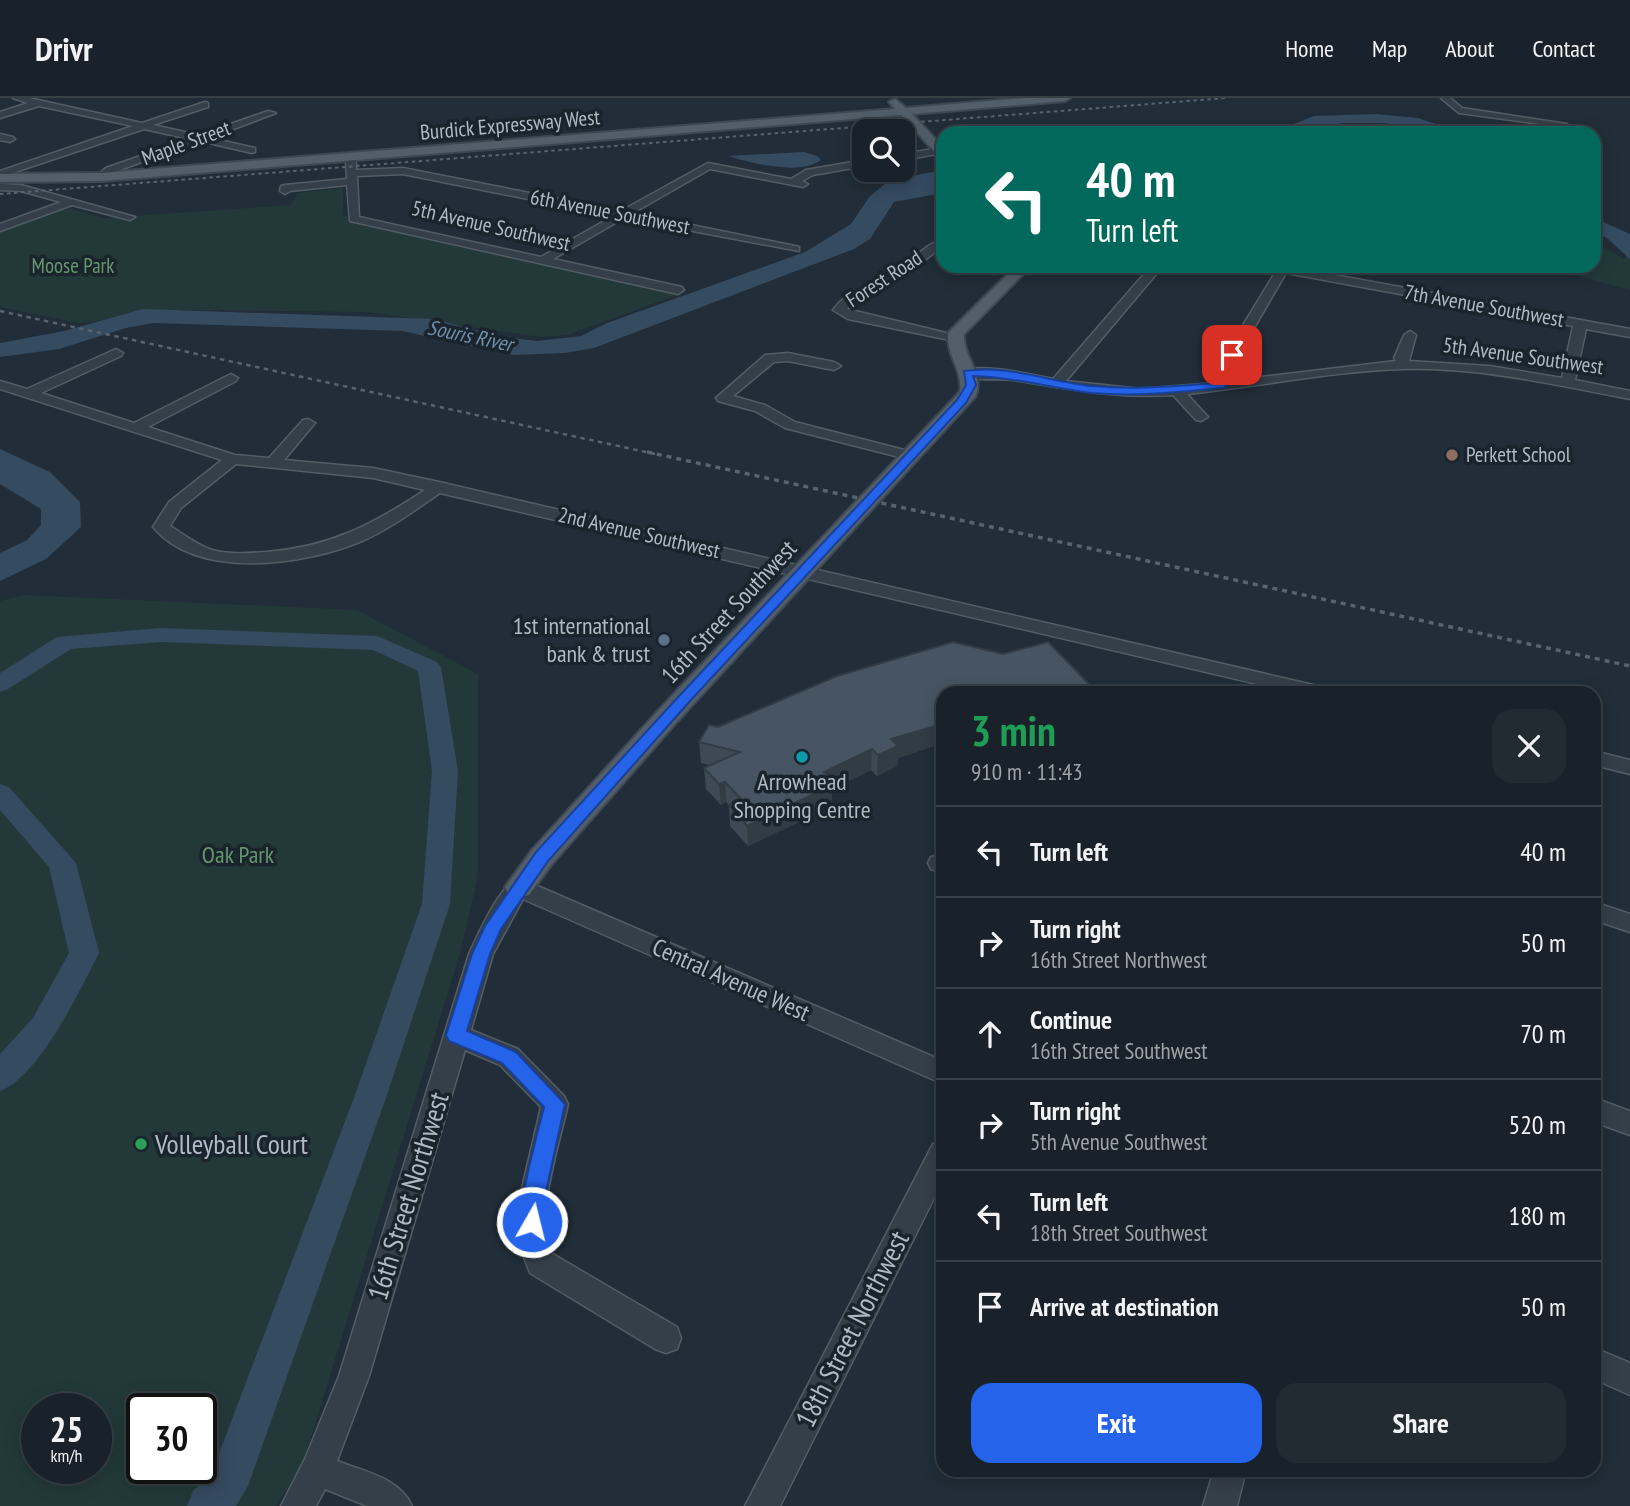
<!DOCTYPE html>
<meta charset="utf-8">
<style>
body{margin:0;font-family:"PT Sans Narrow",sans-serif;background:#222a32;color:#f1f3f6;height:100vh;display:flex;flex-direction:column;font-size:26px;white-space:nowrap}
*{box-sizing:border-box;margin:0}
p{font-size:23px;color:#9fa4a8}
.icon{flex:none;width:38px;height:38px;fill:none;stroke:currentColor;stroke-width:2;stroke-linecap:round;stroke-linejoin:round}
.map{position:relative;flex:1;overflow:hidden}
.sheet{position:absolute;left:936px;top:588px;width:665px;height:791px;display:flex;flex-direction:column;background:#19222a;border-radius:21px;box-shadow:0 4px 18px #0003,0 0 0 2px #373f47}
.sheet>*{flex:none}
.guide{position:absolute;left:936px;top:28px;width:665px;height:147px;border-radius:21px;box-shadow:0 4px 18px #0003,0 0 0 2px #373f47;background:#00695c;color:#fff;overflow:hidden}
.fabs{position:absolute;left:852px;top:21px;display:grid;gap:14px}
.fabs a{display:grid;place-items:center;width:63px;height:63px;border-radius:14px;background:#19222a;box-shadow:0 4px 18px #0003,0 0 0 2px #373f47;font-size:35px}
.speed{position:absolute;left:21px;top:1295px;display:flex;gap:14px;font-size:35px;font-weight:700;text-align:center}
.speed>*{display:grid;place-content:center;width:91px;height:91px;border-radius:50%;background:#19222a;box-shadow:0 4px 18px #0003,0 0 0 2px #373f47;line-height:1}
.speed small{font-size:18px;font-weight:400}
.speed .limit{border:4px solid #111;border-radius:10px;background:#fff;color:#111}
.pin{position:absolute;display:grid;place-items:center;width:60px;height:60px;color:#fff;margin:-30px;border-radius:14px;box-shadow:0 4px 10px #0006}
.me{position:absolute;width:77px;margin:-38px;rotate:8deg;stroke-linejoin:round;filter:drop-shadow(0 0 5px #0008)}
.turn{display:flex;align-items:center;gap:24px;height:147px;padding:0 35px;font-size:32px}
.turn .icon{width:91px;height:91px;stroke-width:2.5}
.turn b{display:block;font-size:49px;line-height:60px}
.round{display:grid;place-items:center;flex:none;width:74px;height:74px;border-radius:21px;background:#222a32}
.summary{display:flex;align-items:center;justify-content:space-between;height:119px;padding:0 35px}
h1{font-size:42px;font-weight:700;line-height:52px;color:#1e9e55}
.action{display:flex;gap:14px;margin-top:auto;padding:14px 35px}
.action a{flex:1;height:80px;border-radius:21px;background:#2563eb;color:#fff;font-size:28px;font-weight:700;line-height:80px;text-align:center}
.action a+a{background:#222a32;color:#f1f3f6}
ul{padding:0;list-style:none}
li{display:flex;align-items:center;gap:21px;height:91px;padding:0 35px;border-top:2px solid #373f47}
li div{flex:1}
li b{display:block;font-size:26px}
li em{font-style:normal}
header{display:flex;align-items:center;gap:42px;box-sizing:border-box;height:98px;padding:0 35px;background:#19222a;border-bottom:2px solid #373f47}
header strong{font-size:33px}
nav{display:flex;gap:38px;margin-inline-start:auto;font-size:24px}
.map>svg:first-child{display:block}
</style>
<header>
<strong>Drivr</strong>
<nav><a>Home</a><a>Map</a><a>About</a><a>Contact</a></nav>
</header>
<div class="map">
<svg width="1630" height="1408" viewBox="0 0 1630 1408">
<rect width="100%" height="100%" fill="#212d38"/>
<g fill="#233939" fill-rule="evenodd">
<polygon points="343,90 343,116 365,128 680,196 568,237 540,239 368,214 183,212 78,225 0,209 0,133 64,109 104,120 291,107 297,95"/>
<polygon points="1594,144 1624,161 1630,154 1630,192 1542,168 1594,168"/>
<path d="M25,497L357,512L478,576V778L461,852L301,1372L275,1408H0V503ZM37,1311H96V1370H37ZM142,1311H201V1370H142Z"/>
</g>
<g fill="#354b60">
<polygon points="1376,16 1418,20 1463,35 1428,35 1385,25 1342,25 1303,35 1271,35 1314,18"/>
<path d="M804,54L817,58L821,62C798,78 752,65 728,58Z"/>
<polygon points="943,72 943,95 894,104 870,141 854,151 594,250 565,255 514,257 402,233 153,225 126,230 59,251 0,259 0,245 64,233 143,211 433,221 503,239 537,243 581,238 607,225 805,154 851,126 870,98 890,82"/>
<polygon points="1594,120 1630,136 1630,161 1607,140 1594,134"/>
<polygon points="0,351 50,374 80,404 81,429 46,461 0,483 0,455 27,442 41,427 41,411 0,386"/>
</g>
<g fill="none" stroke-linecap="round" stroke-linejoin="round">
<g fill="#354b60" fill-rule="evenodd">
<polygon points="161,530 377,538 437,564 441,569 458,673 450,806 387,997 248,1388 236,1408 187,1408 193,1393 212,1374 355,997 422,806 432,673 418,573 373,552 161,544 71,551 8,591 0,594 0,575 57,539"/>
<path d="M0,686L9,689L76,765L99,855C80,892 39,979 0,993V956L33,920L69,855L49,769L0,712Z"/>
</g>
<defs>
<g id="minor">
<polygon points="13,0 29,0 142,25 205,4 208,5 208,9 153,27 199,37 268,13 276,15 210,40 255,50 255,54 252,55 200,43 114,74 106,81 98,81 98,77 106,70 189,41 144,31 0,79 0,73 133,28 39,8 0,20 0,14 28,5"/>
<polygon points="1441,0 1450,0 1462,10 1567,26 1562,29 1459,15"/>
<polygon points="0,36 13,39 15,41 10,44 0,42"/>
<polygon points="939,50 943,52 942,55 903,62 903,56"/>
<path d="M351,59L356,62V72L403,70L621,113L708,65L791,81L806,72L864,62V68L813,77L802,83L808,86L803,89L710,71L633,115L795,148L799,149V153L624,120L553,161L682,189L684,192L678,196L350,123L347,87L290,93L285,96L280,93L281,88L285,87L347,81L346,62ZM403,76L613,118L541,159L359,119L357,78Z"/>
<polygon points="0,86 21,87 135,119 130,122 72,107 0,133 0,126 61,104 21,93 0,92"/>
<path d="M943,141V148L908,175L864,197L847,211L959,238V244L848,221L833,212C849,190 875,186 898,172C914,162 925,146 943,141Z"/>
<path d="M1151,168H1163L1066,283L1141,291L1215,285L1212,278L1276,173L1260,168H1285L1630,231V239L1586,231L1575,282L1630,293V301C1556,287 1480,269 1404,271C1331,273 1259,289 1187,296L1208,319L1201,323L1196,322L1173,297C1117,301 1067,290 1013,282C998,280 971,284 960,275C974,263 1034,277 1053,281ZM1286,175L1573,228L1562,280L1489,268L1409,263L1416,237L1410,233L1404,237L1394,260L1396,263L1228,283L1226,278Z"/>
<path d="M116,251L123,255L121,258L41,295L134,325L231,276L238,280L236,283L148,329L235,357L269,360L303,322L308,321L315,325L284,362L373,370L439,384L1322,589L1329,591L1332,595H1296L440,395C415,412 390,431 362,443C305,467 198,483 153,429L169,404L222,362L0,291V283L27,291ZM236,366L373,380L425,392C372,427 330,449 266,454C249,455 229,457 212,452C197,447 183,436 170,428L181,410Z"/>
<polygon points="788,255 834,264 841,268 834,272 788,263 774,264 733,298 765,307 795,324 916,355 918,358 916,361 911,362 785,330 755,313 718,303 716,300 765,257"/>
<polygon points="1594,653 1630,662 1630,676 1594,667"/>
<polygon points="939,757 943,758 943,775 931,771 928,765 931,759"/>
<path d="M519,780L943,963V986L523,801L493,856L471,932L518,951L564,998L568,1006C559,1049 535,1114 551,1155L677,1229L681,1240L677,1251L666,1255L655,1251L530,1175L517,1141L518,1107L541,1009L500,967L465,952L369,1278L337,1363C363,1373 400,1380 412,1408H367L325,1391L316,1408H281L305,1361L339,1278L469,856C478,837 499,787 519,780Z"/>
<polygon points="1594,804 1630,816 1630,834 1594,822"/>
<polygon points="1594,1000 1630,1013 1630,1037 1594,1024"/>
<polygon points="943,1043 943,1082 780,1408 745,1408 933,1046"/>
<polygon points="1594,1250 1630,1265 1630,1297 1594,1281"/>
<polygon points="1214,1372 1246,1372 1237,1408 1203,1408"/>
</g>
<g id="major">
<polygon points="1025,0 1070,0 1065,3 912,16 943,49 943,60 939,59 901,17 102,83 0,84 0,76 102,75 895,11 889,4 895,1 906,10"/>
<path d="M1016,168H1031L964,236C962,258 986,278 975,299L675,626L552,766L529,797L519,800L509,797L505,789L532,752L657,614L960,294C963,272 946,257 948,235Z"/>
</g>
</defs>
<use href="#minor" stroke="#525d66" stroke-width="3"/>
<use href="#major" stroke="#3e4852" stroke-width="4"/>
<use href="#minor" fill="#353f49" fill-rule="evenodd"/>
<use href="#major" fill="#525e69" fill-rule="evenodd"/>
<polyline stroke="#566370" stroke-width="2" stroke-dasharray="3.5 3.5" stroke-linecap="butt" points="0,96 1226,0"/>
<polyline stroke="#566370" stroke-width="2.5" stroke-dasharray="4.5 4.5" stroke-linecap="butt" points="0,213 655,356"/>
<polyline stroke="#566370" stroke-width="3.5" stroke-dasharray="5 5" stroke-linecap="butt" points="647,354 1630,568"/>
</g>
<polygon fill="#3d4954" points="943,595 943,645 898,660 897,668 877,678 871,672 832,691 832,702 822,707 822,713 748,748 730,728 729,707 726,704 721,707 706,691 704,670 711,667 701,665 699,644 718,629"/>
<g fill="#323c45">
<polygon points="943,626 943,645 898,660 897,668 877,678 878,657 891,641"/>
<polygon points="872,651 871,672 832,691 832,702 822,707 822,713 748,748 747,728 824,674"/>
<polygon points="725,684 726,704 721,707 719,686"/>
</g>
<polygon fill="#475562" stroke="#323c45" stroke-width="2" points="953,544 1003,556 1048,544 1094,591 1081,595 943,595 943,626 891,641 898,648 878,657 872,651 824,674 832,681 818,688 822,692 747,728 729,707 741,701 725,684 719,686 704,670 740,654 699,644 709,627 718,629 837,578"/>
<path fill="#2563eb" stroke="#184099" stroke-width="2" d="M1228,255L1237,257L1224,278L1228,287L1223,290C1179,294 1136,299 1092,295C1052,290 1014,279 973,278L976,287L966,305L690,603L548,763L501,831L490,856L467,933L516,954L565,1006L543,1107L539,1131L532,1134L524,1131C515,1110 538,1035 544,1009L502,965L449,943L446,937L472,856L485,828L536,754L680,597L957,302L966,287L964,273C1007,266 1050,284 1092,288C1134,292 1174,288 1216,285L1214,278Z"/>
<circle fill="#8d6e63" stroke="#1a242d" stroke-width="2.5" cx="1452" cy="357" r="7"/>
<circle fill="#5c6f8a" stroke="#1a242d" stroke-width="2.5" cx="664" cy="542" r="7"/>
<circle fill="#0f9aa8" stroke="#1a242d" stroke-width="2.5" cx="802" cy="659" r="7"/>
<circle fill="#2e9e5b" stroke="#1a242d" stroke-width="2.5" cx="141" cy="1046" r="7"/>
<g text-anchor="middle" stroke-width="7" stroke-linejoin="round" paint-order="stroke">
<g font-size="21" fill="#afbac5" stroke="#1a242d">
<text transform="translate(510 27) rotate(-5)" y="7">Burdick Expressway West</text>
<text transform="translate(186 45) rotate(-20)" y="7">Maple Street</text>
<text transform="translate(610 114) rotate(11)" y="7">6th Avenue Southwest</text>
<text transform="translate(491 128) rotate(13)" y="7">5th Avenue Southwest</text>
<text transform="translate(884 181) rotate(-33)" y="7">Forest Road</text>
<text transform="translate(1484 208) rotate(10)" y="7">7th Avenue Southwest</text>
<text transform="translate(1523 258) rotate(8)" y="7">5th Avenue Southwest</text>
<text transform="translate(639 435) rotate(13)" y="7">2nd Avenue Southwest</text>
</g>
<g font-size="21" fill="#67966d" stroke="#1a242d">
<text x="73" y="175">Moose Park</text>
</g>
<g font-size="21" font-style="italic" fill="#708ea9" stroke="#1a242d">
<text transform="translate(470 238) rotate(12)" y="7">Souris River</text>
</g>
<g font-size="21" fill="#afbac5" stroke="#1a242d" text-anchor="start">
<text x="1466" y="364">Perkett School</text>
</g>
<g font-size="24" fill="#afbac5" stroke="#1a242d">
<text transform="translate(729 514) rotate(-47)" y="8">16th Street Southwest</text>
<text transform="translate(731 882) rotate(24)" y="8">Central Avenue West</text>
</g>
<g font-size="24" fill="#afbac5" stroke="#1a242d" text-anchor="end">
<text x="650" y="536">1st international<tspan x="650" dy="28">bank &amp; trust</tspan></text>
<text x="802" y="692" text-anchor="middle">Arrowhead<tspan x="802" dy="28">Shopping Centre</tspan></text>
</g>
<g font-size="24" fill="#67966d" stroke="#1a242d">
<text x="238" y="765">Oak Park</text>
</g>
<g font-size="28" fill="#afbac5" stroke="#1a242d" text-anchor="start">
<text x="155" y="1056">Volleyball Court</text>
</g>
<g font-size="28" fill="#afbac5" stroke="#1a242d">
<text transform="translate(408 1098) rotate(-73)" y="10">16th Street Northwest</text>
<text transform="translate(852 1231) rotate(-63)" y="10">18th Street Northwest</text>
</g>
</g>
</svg>
<div class="fabs">
<a><svg class="icon" aria-label="search" viewBox="0 0 24 24"><circle cx="10" cy="10" r="6"/><path d="M15 15l6 6"/></svg></a>
</div>
<div class="speed"><div>25<small>km/h</small></div><div class="limit">30</div></div>
<div class="pin" style="left:1232px;top:257px;background:#d93025"><svg class="icon" aria-label="arrive" viewBox="0 0 24 24"><path d="M6 21V4h12l-3 4 3 4H6"/></svg></div>
<svg class="me" style="left:532px;top:1124px" viewBox="-20 -20 40 40"><circle r="17" fill="#2563eb" stroke="#fff" stroke-width="3"/><path d="M0-11L8 9 0 5-8 9z" fill="#fff"/></svg>
<div class="guide">
<div class="turn"><svg class="icon" aria-label="left" viewBox="0 0 24 24"><path d="M17 20v-9H6M10 6l-5 5 5 5"/></svg><div><b>40 m</b>Turn left</div></div>
</div>
<section class="sheet">
<div class="summary"><div><h1>3 min</h1><p>910 m · 11:43</p></div><a class="round"><svg class="icon" aria-label="close" viewBox="0 0 24 24"><path d="M6 6l12 12M18 6L6 18"/></svg></a></div>
<ul>
<li><svg class="icon" aria-label="left" viewBox="0 0 24 24"><path d="M17 20v-9H6M10 6l-5 5 5 5"/></svg><div><b>Turn left</b></div><em>40 m</em></li>
<li><svg class="icon" aria-label="right" viewBox="0 0 24 24"><path d="M7 20v-9h11M14 6l5 5-5 5"/></svg><div><b>Turn right</b><p>16th Street Northwest</p></div><em>50 m</em></li>
<li><svg class="icon" aria-label="ahead" viewBox="0 0 24 24"><path d="M12 20V5M6 11l6-6 6 6"/></svg><div><b>Continue</b><p>16th Street Southwest</p></div><em>70 m</em></li>
<li><svg class="icon" aria-label="right" viewBox="0 0 24 24"><path d="M7 20v-9h11M14 6l5 5-5 5"/></svg><div><b>Turn right</b><p>5th Avenue Southwest</p></div><em>520 m</em></li>
<li><svg class="icon" aria-label="left" viewBox="0 0 24 24"><path d="M17 20v-9H6M10 6l-5 5 5 5"/></svg><div><b>Turn left</b><p>18th Street Southwest</p></div><em>180 m</em></li>
<li><svg class="icon" aria-label="arrive" viewBox="0 0 24 24"><path d="M6 21V4h12l-3 4 3 4H6"/></svg><div><b>Arrive at destination</b></div><em>50 m</em></li>
</ul>
<div class="action"><a>Exit</a><a>Share</a></div>
</section>
</div>
